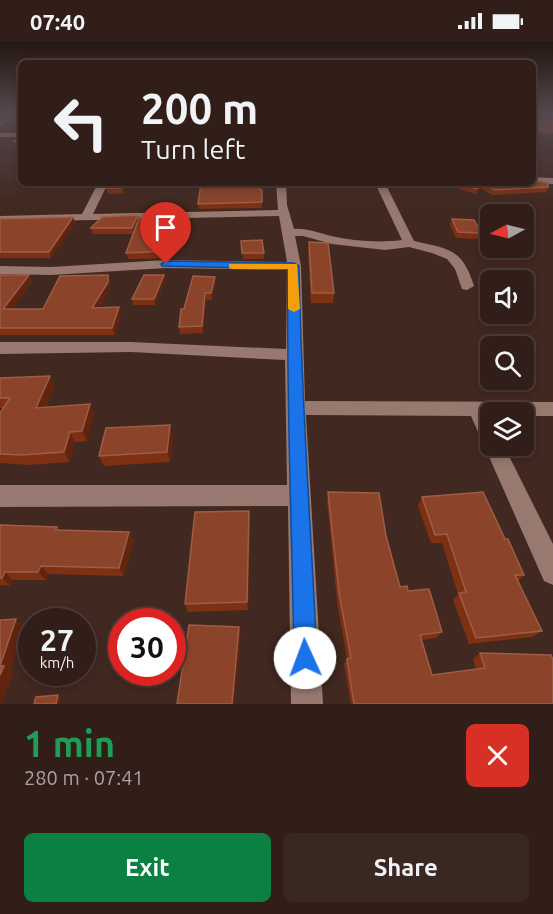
<!DOCTYPE html>
<meta charset="utf-8">
<style>
body{margin:0;font-family:Ubuntu,sans-serif;background:#392721;color:#f1f3f6;height:100vh;display:flex;flex-direction:column;font-size:22px;white-space:nowrap}
*{box-sizing:border-box;margin:0}
p{font-size:20px;color:#a8a2a2}
.icon{flex:none;width:33px;height:33px;fill:none;stroke:currentColor;stroke-width:2;stroke-linecap:round;stroke-linejoin:round}
.map{position:relative;height:662px;overflow:hidden}
.side{display:flex;flex-direction:column;background:#311e18;flex:1}
.side>*{flex:none}
.top-card{position:absolute;left:18px;top:18px;width:518px;height:126px;border-radius:9px;box-shadow:0 3px 9px #0003,0 0 0 2px #4c3c37;background:#311e18;color:#f1f3f6;overflow:hidden}
.needle{width:39px;rotate:263deg}
.tools{position:absolute;left:480px;top:162px;display:grid;gap:12px}
.tools a{display:grid;place-items:center;width:54px;height:54px;border-radius:9px;background:#311e18;box-shadow:0 3px 9px #0003,0 0 0 2px #4c3c37;font-size:30px}
.speed{position:absolute;left:18px;top:566px;display:flex;gap:12px;font-size:30px;font-weight:700;text-align:center}
.speed>*{display:grid;place-content:center;width:78px;height:78px;border-radius:50%;background:#311e18;box-shadow:0 3px 9px #0003,0 0 0 2px #4c3c37;line-height:1}
.speed small{font-size:15px;font-weight:400}
.speed .limit{border:9px solid #d22;background:#fff;color:#111}
.pin{position:absolute;display:grid;place-items:center;width:51px;height:51px;color:#fff;margin:-62px -26px;border-radius:50% 50% 50% 0;rotate:-45deg;box-shadow:0 0 6px #0007}
.pin .icon{rotate:45deg}
.me{position:absolute;width:66px;margin:-33px;rotate:358deg;stroke-linejoin:round;filter:drop-shadow(0 0 4px #0008)}
.turn{display:flex;align-items:center;gap:21px;height:126px;padding:0 24px;font-size:27px}
.turn .icon{width:78px;height:78px;stroke-width:2.5}
.turn b{display:block;font-size:42px;line-height:51px}
.round{display:grid;place-items:center;flex:none;width:63px;height:63px;border-radius:9px;background:#392721}
.overview{display:flex;align-items:center;justify-content:space-between;height:102px;padding:0 24px}
h1{font-size:36px;font-weight:600;line-height:45px;color:#1e9e55}
.action{display:flex;gap:12px;margin-top:auto;padding:12px 24px}
.action a{flex:1;height:69px;border-radius:9px;background:#0b8043;color:#fff;font-size:24px;font-weight:600;line-height:69px;text-align:center}
.action a+a{background:#392721;color:#f1f3f6}
.status{display:flex;justify-content:space-between;align-items:center;height:42px;padding:0 30px;background:#311e18;direction:ltr}
.status svg{height:16px;fill:currentColor}
.map>svg:first-child{display:block}
</style>
<div class="status"><b>07:40</b><svg viewBox="0 0 49 12"><path d="M0 12V9h3v3zM5 12V6h3v6zM10 12V3h3v9zM15 12V0h3v12zM26 1h20v11H26zM47 4h2v5h-2z"/></svg></div>
<div class="map">
<svg width="553" height="662" viewBox="0 0 553 662">
<rect width="100%" height="100%" fill="#412820"/>
<g fill="none" stroke-linecap="round" stroke-linejoin="round">
<g fill="#977970" fill-rule="evenodd">
<polygon points="0,71 21,72 21,76 0,75"/>
<polygon points="539,78 541,81 532,85 532,80"/>
<rect x="0" y="91" width="21" height="4"/>
<polygon points="532,135 553,136 553,142 532,141"/>
<path d="M98,141H108L93,172L278,168L276,141H286L287,163L294,187C307,186 318,191 331,194C353,199 379,201 402,198L375,141H385L414,199C449,207 462,206 474,244L467,248L462,247L455,227L447,217L432,211L409,205L385,208L332,202L303,194H295L301,224L305,359L553,360V374H524V370H490V404H504L553,502V543L544,539L471,374L306,373L323,662H291L288,464L0,465V443H287L285,318L131,310L0,312V300H131L286,307L287,228L166,226L51,233L0,232V224L51,225L166,218L287,220L279,174L0,180V174L82,172Z"/>
</g>
</g>
<g fill="#7e3013">
<polygon points="532,71 553,71 553,92 543,93 536,89 532,89 532,82 534,84 542,80 538,76 532,78"/>
<polygon points="21,95 21,104 16,104 14,99"/>
<polygon points="109,141 127,141 123,151 108,152 106,146"/>
<polygon points="461,141 548,145 546,150 493,153 482,147 476,152 458,147 459,142"/>
<polygon points="261,148 262,148 262,166 199,167 198,162"/>
<polygon points="73,175 75,181 51,216 0,216 0,177"/>
<polygon points="180,175 181,181 175,197 171,216 128,217 126,211 133,192 93,192 91,186 139,176"/>
<polygon points="452,177 481,191 479,197 456,196 450,183"/>
<polygon points="241,199 264,211 264,217 243,217"/>
<polygon points="309,200 334,251 333,261 311,261 308,210"/>
<polygon points="0,233 29,233 32,239 12,267 43,267 108,233 110,240 110,247 99,266 119,265 121,272 115,293 0,293"/>
<polygon points="165,239 155,263 133,263 132,257"/>
<polygon points="216,241 212,258 206,258 203,291 180,292 179,285 184,267"/>
<polygon points="0,336 55,344 46,365 90,362 94,372 87,399 75,400 69,420 29,423 0,421 0,371 3,366 0,366"/>
<polygon points="173,393 170,420 104,424 99,414"/>
<polygon points="328,450 386,494 400,545 408,549 442,590 436,596 422,598 432,633 476,628 473,617 480,611 553,662 351,662 344,622 347,617 337,559 327,459"/>
<polygon points="422,455 524,533 518,539 542,589 532,595 469,602 453,558 458,552 442,501 431,501 418,464"/>
<polygon points="249,469 250,478 248,568 188,570 185,562"/>
<polygon points="0,483 57,485 60,488 129,490 134,498 124,534 48,532 46,538 13,538 10,544 0,543"/>
</g>
<g fill="#60240f">
<polygon points="540,72 538,76 532,78 532,75"/>
<polygon points="16,74 17,78 0,88 0,83"/>
<polygon points="123,141 127,141 123,151 121,146"/>
<polygon points="484,142 482,147 476,152 477,147"/>
<polygon points="138,173 140,179 133,192 132,186"/>
<polygon points="73,175 75,181 51,216 49,210"/>
<polygon points="180,175 181,181 175,197 171,216 170,209 174,191"/>
<polygon points="29,233 32,239 7,274 3,267"/>
<polygon points="108,233 110,240 110,247 95,273 92,266"/>
<polygon points="164,233 165,239 155,263 154,257"/>
<polygon points="215,235 216,241 212,258 211,251"/>
<polygon points="205,251 206,258 203,291 202,284"/>
<polygon points="119,265 121,272 115,293 112,286"/>
<polygon points="50,334 55,344 41,376 36,366"/>
<polygon points="90,362 94,372 87,399 82,389"/>
<polygon points="170,383 173,393 170,420 167,410"/>
<polygon points="70,390 75,400 69,420 64,410"/>
<polygon points="249,469 250,478 248,568 247,560"/>
<polygon points="129,490 134,498 124,534 119,526"/>
<polygon points="41,524 48,532 46,538 38,530"/>
<polygon points="5,530 13,538 10,544 2,536"/>
<polygon points="16,577 25,584 11,628 14,629 2,662 0,662 0,624"/>
<polygon points="239,585 241,592 235,662 232,662"/>
<polygon points="58,653 61,655 60,662 56,662"/>
</g>
<g fill="#8b4429" stroke="#9d5d46" stroke-width="1.5">
<polygon points="532,71 553,71 553,89 544,89 537,86 532,86 532,82 534,84 544,78 540,72 532,75"/>
<polygon points="0,73 16,74 0,83"/>
<polygon points="21,95 21,99 14,99"/>
<polygon points="532,138 548,141 548,145 495,148 484,142 477,147 459,142 461,141 532,141"/>
<polygon points="109,141 123,141 121,146 106,146"/>
<polygon points="201,141 261,141 260,148 262,148 262,160 198,162"/>
<polygon points="138,173 132,186 91,186 102,175"/>
<polygon points="73,175 49,210 0,210 0,177"/>
<polygon points="180,175 174,191 170,209 126,211 139,176"/>
<polygon points="452,177 474,178 481,191 458,190"/>
<polygon points="262,198 264,211 242,211 241,199"/>
<polygon points="309,200 328,201 334,251 312,251"/>
<polygon points="0,233 29,233 3,267 43,267 60,234 108,233 108,240 92,266 119,265 112,286 0,286"/>
<polygon points="144,233 164,233 154,257 132,257"/>
<polygon points="193,234 215,235 211,251 205,251 202,284 179,285 181,267 184,267"/>
<polygon points="50,334 36,366 90,362 82,389 70,390 64,410 22,413 0,412 0,371 10,356 0,356 0,336"/>
<polygon points="170,383 167,410 99,414 106,386"/>
<polygon points="328,450 379,451 386,494 400,545 407,544 408,549 429,547 442,590 420,593 432,633 485,626 480,611 551,613 553,618 553,662 354,662 347,617 351,616 339,551"/>
<polygon points="483,450 505,497 508,497 524,533 515,533 542,589 476,596 459,551 466,550 447,492 435,493 422,455"/>
<polygon points="249,469 247,560 185,562 195,470"/>
<polygon points="0,483 57,485 55,488 129,490 119,526 41,524 38,530 5,530 2,536 0,536"/>
<polygon points="16,577 0,624 4,624 0,633 0,578"/>
<polygon points="189,583 239,585 232,662 177,662"/>
<polygon points="58,653 56,662 34,662 36,655"/>
</g>
<linearGradient id="sky" x2="0" y2="1"><stop stop-color="#241612"/><stop offset="0.43" stop-color="#54484e"/><stop offset="1" stop-color="#54484e" stop-opacity="0"/></linearGradient>
<rect width="553" height="164" fill="url(#sky)"/>
<path fill="#1a73e8" stroke="#114b97" stroke-width="1.5" d="M166,219L294,221L299,224C301,355 311,485 317,616L314,624L305,627L297,624L294,616C292,486 286,357 288,227L162,224L161,222Z"/>
<polygon fill="#f59e0b" points="229,222 297,222 300,267 294,270 288,267 288,227 232,227 229,226"/>
</svg>
<div class="tools">
<a><svg class="needle" viewBox="-14 -14 28 28"><path d="M0-13l5 13h-10z" fill="#e53935"/><path d="M0 13l5-13h-10z" fill="#a8a2a2"/></svg></a>
<a><svg class="icon" aria-label="sound" viewBox="0 0 24 24"><path d="M4 9h4l5-4v14l-5-4H4zM17 9q2 3 0 6"/></svg></a>
<a><svg class="icon" aria-label="search" viewBox="0 0 24 24"><circle cx="10" cy="10" r="6"/><path d="M15 15l6 6"/></svg></a>
<a><svg class="icon" aria-label="layers" viewBox="0 0 24 24"><path d="M12 4l9 5-9 5-9-5zM3 14l9 5 9-5"/></svg></a>
</div>
<div class="speed"><div>27<small>km/h</small></div><div class="limit">30</div></div>
<div class="pin" style="left:166px;top:222px;background:#d93025"><svg class="icon" aria-label="arrive" viewBox="0 0 24 24"><path d="M6 21V4h12l-3 4 3 4H6"/></svg></div>
<svg class="me" style="left:305px;top:616px" viewBox="-20 -20 40 40"><circle r="19" fill="#fff"/><path d="M0-13L10 11 0 6-10 11z" fill="#1a73e8"/></svg>
<div class="top-card">
<div class="turn"><svg class="icon" aria-label="left" viewBox="0 0 24 24"><path d="M17 20v-9H6M10 6l-5 5 5 5"/></svg><div><b>200 m</b>Turn left</div></div>
</div>
</div>
<section class="side">
<div class="overview"><div><h1>1 min</h1><p>280 m · 07:41</p></div><a class="round" style="background:#d93025;color:#fff"><svg class="icon" aria-label="close" viewBox="0 0 24 24"><path d="M6 6l12 12M18 6L6 18"/></svg></a></div>
<div class="action"><a>Exit</a><a>Share</a></div>
</section>
